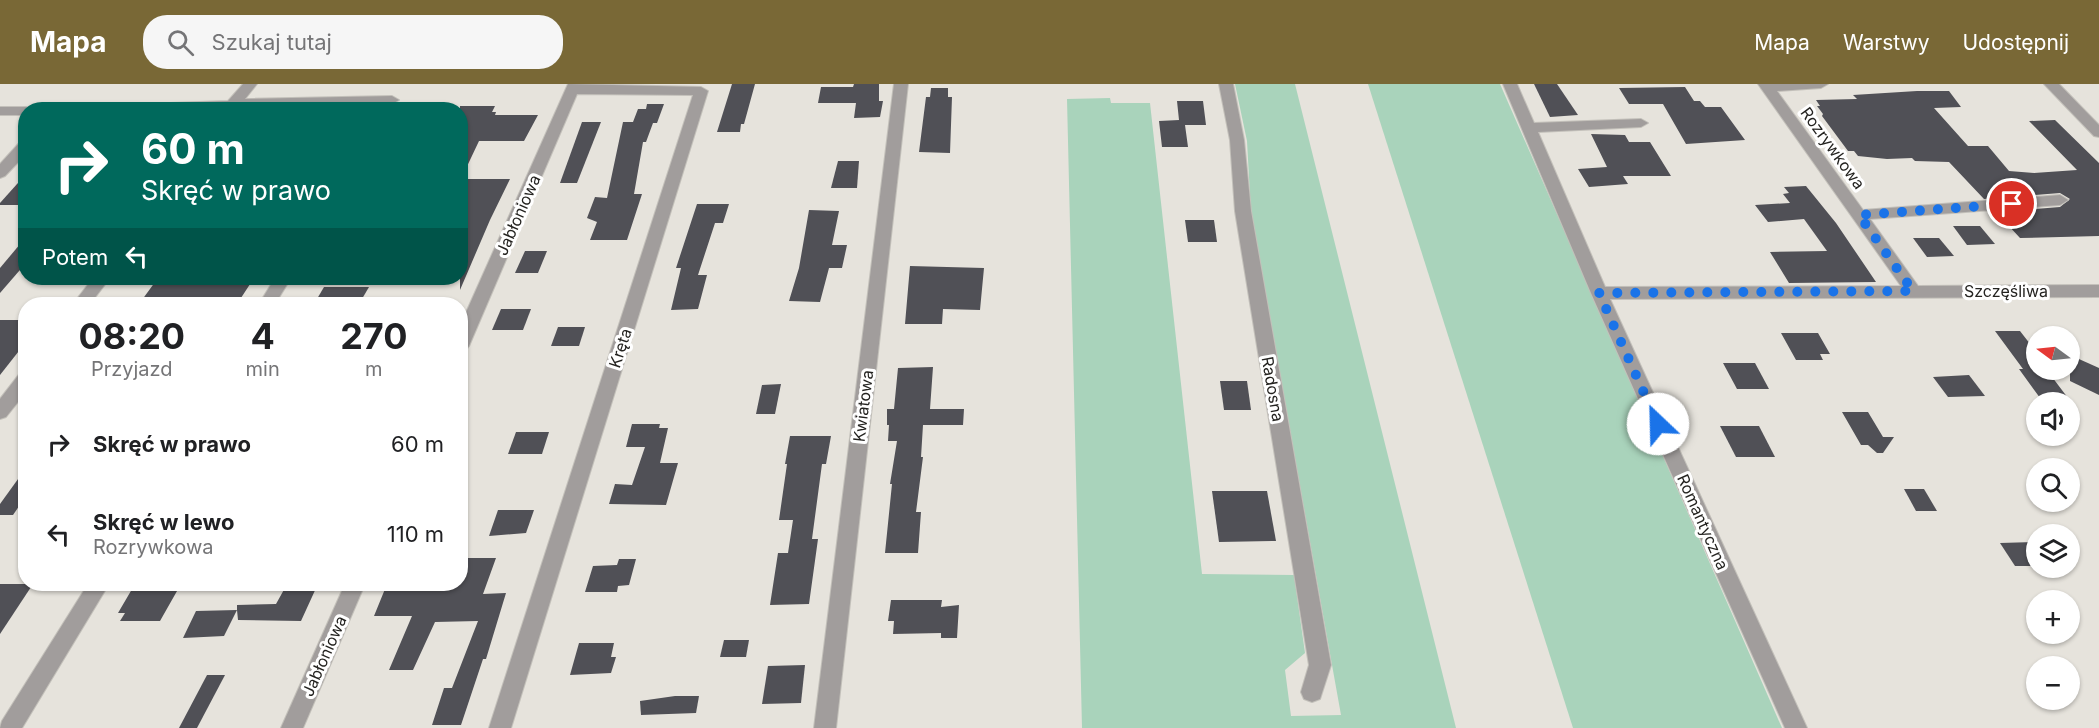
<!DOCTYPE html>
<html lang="pl">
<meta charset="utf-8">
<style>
body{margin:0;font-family:Inter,sans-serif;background:#f6f6f6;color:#202124;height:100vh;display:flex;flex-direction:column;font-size:22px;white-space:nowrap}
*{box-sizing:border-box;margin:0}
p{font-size:20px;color:#757577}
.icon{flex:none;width:33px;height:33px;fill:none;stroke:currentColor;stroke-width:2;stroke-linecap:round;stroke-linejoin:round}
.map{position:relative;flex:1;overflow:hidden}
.details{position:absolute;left:18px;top:213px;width:450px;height:294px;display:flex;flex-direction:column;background:#fff;border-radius:24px;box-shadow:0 2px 4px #0004}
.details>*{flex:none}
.guide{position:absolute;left:18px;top:18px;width:450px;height:183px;border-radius:24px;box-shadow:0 2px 4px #0004;background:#00695c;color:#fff;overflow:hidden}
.needle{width:39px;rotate:285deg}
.tools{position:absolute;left:2026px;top:242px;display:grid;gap:12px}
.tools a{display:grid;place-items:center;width:54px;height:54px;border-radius:50%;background:#fff;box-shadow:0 2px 4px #0004;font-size:30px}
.pin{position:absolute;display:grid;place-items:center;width:51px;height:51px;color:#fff;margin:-26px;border:3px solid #fff;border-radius:50%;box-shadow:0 2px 6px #0007}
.me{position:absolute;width:66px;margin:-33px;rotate:336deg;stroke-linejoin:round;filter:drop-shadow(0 0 4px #0008)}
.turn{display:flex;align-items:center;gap:21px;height:126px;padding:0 24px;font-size:27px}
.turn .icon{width:78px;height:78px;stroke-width:2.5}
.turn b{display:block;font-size:42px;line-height:51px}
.then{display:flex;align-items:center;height:57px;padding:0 24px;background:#0003;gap:12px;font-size:22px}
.eta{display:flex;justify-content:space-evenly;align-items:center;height:102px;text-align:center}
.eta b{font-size:36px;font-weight:700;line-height:42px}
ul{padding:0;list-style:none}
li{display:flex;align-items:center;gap:18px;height:90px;padding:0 24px}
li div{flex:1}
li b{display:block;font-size:22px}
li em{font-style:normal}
header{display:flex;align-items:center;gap:36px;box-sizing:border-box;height:84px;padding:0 30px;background:#796836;color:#fff}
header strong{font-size:28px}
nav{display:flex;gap:33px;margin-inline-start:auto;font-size:21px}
.search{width:420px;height:54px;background:#f6f6f6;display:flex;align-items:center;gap:15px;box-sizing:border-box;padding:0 21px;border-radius:24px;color:#757577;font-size:22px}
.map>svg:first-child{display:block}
</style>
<header>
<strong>Mapa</strong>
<div class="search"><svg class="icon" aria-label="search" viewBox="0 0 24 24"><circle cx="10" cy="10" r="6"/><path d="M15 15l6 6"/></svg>Szukaj tutaj</div>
<nav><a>Mapa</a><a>Warstwy</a><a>Udostępnij</a></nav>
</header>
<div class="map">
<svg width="2099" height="644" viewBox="0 0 2099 644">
<rect width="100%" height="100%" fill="#e6e3dc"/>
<g fill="#a9d3bb">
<polygon points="1235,0 1295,0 1456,644 1082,644 1067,15 1110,14 1111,19 1150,19 1202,490 1294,491 1305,569 1285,586 1291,632 1341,631 1251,129 1247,57"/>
<polygon points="1368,0 1500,0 1782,644 1573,644"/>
</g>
<g fill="#505056">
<polygon points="732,0 755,0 744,40 741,40 740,48 717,48"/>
<polygon points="854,0 879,0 879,17 883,17 880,33 854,34 856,19 818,19 821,3 853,3"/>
<polygon points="1534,0 1557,0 1578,31 1550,33"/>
<polygon points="1685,3 1694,17 1700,17 1705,23 1721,23 1745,56 1686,60 1663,20 1629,20 1619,4"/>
<polygon points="931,4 948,4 948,13 952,13 950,69 919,68 926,13 930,13"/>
<polygon points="1917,7 1949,7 1961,23 1934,24 1968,62 1988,62 2009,87 2034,89 2077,86 2029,37 2055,36 2099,79 2099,152 2020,154 1996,128 2060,123 2070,115 2060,109 1984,115 1949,78 1915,77 1912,74 1887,75 1858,72 1854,67 1848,67 1822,32 1823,30 1817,22 1820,22 1816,16 1857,15 1853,11"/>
<polygon points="1177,17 1203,17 1206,41 1185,41 1188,63 1162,63 1159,37 1179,36"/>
<polygon points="647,20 664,20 657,39 653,39 646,58 643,58 634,110 642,110 627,156 590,156 597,138 587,134 595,113 607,114 623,38 633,38 638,25 646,25"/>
<polygon points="460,22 495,22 492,28 496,28 495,31 538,31 524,57 479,57 461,95 510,95 490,136 460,206"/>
<polygon points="582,38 601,38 577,99 560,99"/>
<polygon points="1591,50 1625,51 1629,58 1650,58 1671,92 1623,92 1628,100 1589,103 1578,85 1607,83"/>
<polygon points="838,77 859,77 857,104 831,104"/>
<polygon points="26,90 26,121 0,121 0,119"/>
<polygon points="1806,102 1836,139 1876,198 1789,199 1770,168 1827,167 1804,135 1768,138 1755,121 1790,119 1783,110 1789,109 1784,103"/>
<polygon points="697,120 729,120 723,139 715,139 698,191 707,191 698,225 671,226 681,184 676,184"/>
<polygon points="809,126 839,127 832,161 847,161 842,184 829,184 820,218 789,217 799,184"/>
<polygon points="1185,136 1214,136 1217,158 1188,158"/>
<polygon points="1953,142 1980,142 1995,160 1967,161"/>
<polygon points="26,153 26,179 0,209 0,184"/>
<polygon points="1913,154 1939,154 1954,172 1927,173"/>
<polygon points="525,167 547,167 538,189 515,189"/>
<polygon points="910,182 984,184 980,226 943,225 942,240 905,240"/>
<polygon points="158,194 254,194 239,217 180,216 177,220 139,220"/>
<polygon points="324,203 369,203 359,220 314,220"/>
<polygon points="501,225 531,225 523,246 492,246"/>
<polygon points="0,236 26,236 26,258 0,291"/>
<polygon points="558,243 585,243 579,262 551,262"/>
<polygon points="1995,247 2020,247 2037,269 2037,285 2049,285 2052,288 2046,285 2071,318 2043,318 2019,285 2023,285"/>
<polygon points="1781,249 1818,249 1830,270 1820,270 1823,276 1796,276"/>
<polygon points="2070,271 2099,284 2099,311 2070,297"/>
<polygon points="1723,279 1755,279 1769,305 1737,305"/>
<polygon points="933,283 930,325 964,325 963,341 923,341 921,373 923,373 916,428 921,428 918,469 885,469 892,400 890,400 897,357 888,357 889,341 887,341 887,325 894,325 898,284"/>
<polygon points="1969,291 1985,312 1948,313 1933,293"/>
<polygon points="1220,297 1247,297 1251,326 1224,326"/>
<polygon points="781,300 775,330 756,330 762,301"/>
<polygon points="1842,328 1868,328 1883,353 1894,353 1883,369 1877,369 1868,361 1861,361"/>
<polygon points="632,340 660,340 659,344 668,344 660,379 678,379 666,421 609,420 615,400 632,401 645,363 626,363"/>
<polygon points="1720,342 1759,342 1775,373 1736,373"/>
<polygon points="516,348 549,348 542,370 508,370"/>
<polygon points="790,352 831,352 826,380 822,380 812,455 818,455 809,520 770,521 778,469 788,469 793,436 779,436 787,380 785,380"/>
<polygon points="26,384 26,412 13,431 0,431 0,420"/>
<polygon points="1904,405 1924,405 1937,427 1916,427"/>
<polygon points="1212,407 1267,407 1276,457 1219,458"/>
<polygon points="498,426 534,426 526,449 489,452"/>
<polygon points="2037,458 2037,482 2015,482 2000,459"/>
<polygon points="460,474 496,474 483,510 506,509 486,575 483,575 461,641 432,641 444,604 452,604 478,537 435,538 413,586 389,586 412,532 374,532 385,505 434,504 436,500 460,500"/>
<polygon points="619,475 636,475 629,501 618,502 617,508 585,508 593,482 617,481"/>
<polygon points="0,500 33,500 0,550"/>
<polygon points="135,500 181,500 160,537 120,537 125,529 118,529"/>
<polygon points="286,502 317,502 301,537 238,536 237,526 224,552 183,554 196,527 237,526 237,521 276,520"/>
<polygon points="891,516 942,516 941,523 959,521 957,554 941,554 941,549 893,550 894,537 888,537"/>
<polygon points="724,556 749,556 746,573 720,573"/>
<polygon points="579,559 614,559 611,573 616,573 611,589 570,591"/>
<polygon points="805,581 801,619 762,620 768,582"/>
<polygon points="207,591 225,591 197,644 179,644"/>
<polygon points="675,612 699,612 696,629 641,631 640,617"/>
</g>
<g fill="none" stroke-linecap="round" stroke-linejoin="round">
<defs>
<g id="minor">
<polygon points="243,0 257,0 245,15 392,12 399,16 392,20 259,21 236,26 77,26 84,22 228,17"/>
<polygon points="568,0 701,3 708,7 511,644 489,644 693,11 577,10 469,262 466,266 460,268 460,242"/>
<polygon points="894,0 908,0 836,644 814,644"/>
<polygon points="1219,0 1233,0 1244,56 1251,127 1331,581 1320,615 1312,618 1304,615 1301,608 1309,581 1235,127 1230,56"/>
<polygon points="1503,0 1517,0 1534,39 1641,35 1648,39 1641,43 1538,48 1605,203 1901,202 1758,0 1828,0 1821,4 1777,7 1863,126 2060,111 2068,116 2060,121 1870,135 1918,202 2099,201 2099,213 1610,215 1807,644 1785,644 1591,209"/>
<polygon points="2044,0 2059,0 2099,41 2099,53 2094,52"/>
<polygon points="0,23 26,23 32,26 26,26 26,31 0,31"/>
<polygon points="26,56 26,70 5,92 0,94 0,80 21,57"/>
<polygon points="93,194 110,194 90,220 73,220"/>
<polygon points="275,194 291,194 275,220 259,220"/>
<polygon points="26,288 26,308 6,333 0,335 0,315 20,289"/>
<polygon points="88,500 109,500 22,644 0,644 2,637"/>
<polygon points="345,500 365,500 303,644 281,644"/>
</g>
</defs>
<use href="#minor" stroke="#c3c0ba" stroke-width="2"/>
<use href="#minor" fill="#a19d9c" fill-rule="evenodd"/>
</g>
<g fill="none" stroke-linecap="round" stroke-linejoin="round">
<polyline stroke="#1a73e8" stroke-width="10" stroke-dasharray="0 18" points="1658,340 1599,209 1913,207 1859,131 2012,120"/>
</g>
<g text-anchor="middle" stroke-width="6" stroke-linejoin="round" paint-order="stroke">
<g font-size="16" fill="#242320" stroke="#fff">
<text transform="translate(1833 64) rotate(54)" y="6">Rozrywkowa</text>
<text transform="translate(518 131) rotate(-66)" y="6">Jabłoniowa</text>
<text x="2006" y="213">Szczęśliwa</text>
<text transform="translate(620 264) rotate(-72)" y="6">Kręta</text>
<text transform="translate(1273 305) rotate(80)" y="6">Radosna</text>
<text transform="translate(863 322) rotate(-83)" y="6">Kwiatowa</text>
<text transform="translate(1703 438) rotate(66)" y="6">Romantyczna</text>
<text transform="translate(324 572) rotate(-66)" y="6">Jabłoniowa</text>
</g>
</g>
</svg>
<div class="tools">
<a><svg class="needle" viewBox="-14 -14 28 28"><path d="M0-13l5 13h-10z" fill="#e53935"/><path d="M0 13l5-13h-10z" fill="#757577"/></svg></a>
<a><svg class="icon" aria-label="sound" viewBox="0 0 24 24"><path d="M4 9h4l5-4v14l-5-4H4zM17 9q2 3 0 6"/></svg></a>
<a><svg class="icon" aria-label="search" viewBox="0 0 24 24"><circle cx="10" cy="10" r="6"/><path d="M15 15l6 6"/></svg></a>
<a><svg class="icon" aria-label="layers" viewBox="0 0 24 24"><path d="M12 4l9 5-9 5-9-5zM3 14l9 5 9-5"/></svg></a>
<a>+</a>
<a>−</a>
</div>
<div class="pin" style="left:2012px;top:120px;background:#d93025"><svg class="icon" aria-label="arrive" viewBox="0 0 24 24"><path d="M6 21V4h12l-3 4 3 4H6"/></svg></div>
<svg class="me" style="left:1658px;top:340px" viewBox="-20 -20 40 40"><circle r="19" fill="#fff"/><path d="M0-13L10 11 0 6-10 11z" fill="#1a73e8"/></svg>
<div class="guide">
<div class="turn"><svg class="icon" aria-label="right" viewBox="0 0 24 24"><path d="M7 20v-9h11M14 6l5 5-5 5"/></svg><div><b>60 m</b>Skręć w prawo</div></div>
<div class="then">Potem<svg class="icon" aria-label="left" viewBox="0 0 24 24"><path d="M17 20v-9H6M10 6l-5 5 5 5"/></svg></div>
</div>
<section class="details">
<div class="eta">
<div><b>08:20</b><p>Przyjazd</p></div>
<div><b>4</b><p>min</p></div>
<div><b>270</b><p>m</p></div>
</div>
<ul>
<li><svg class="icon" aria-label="right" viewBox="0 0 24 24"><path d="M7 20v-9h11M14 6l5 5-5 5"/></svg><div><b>Skręć w prawo</b></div><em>60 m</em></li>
<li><svg class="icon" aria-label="left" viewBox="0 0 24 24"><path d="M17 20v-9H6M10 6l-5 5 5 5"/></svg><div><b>Skręć w lewo</b><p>Rozrywkowa</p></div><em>110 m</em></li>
</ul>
</section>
</div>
